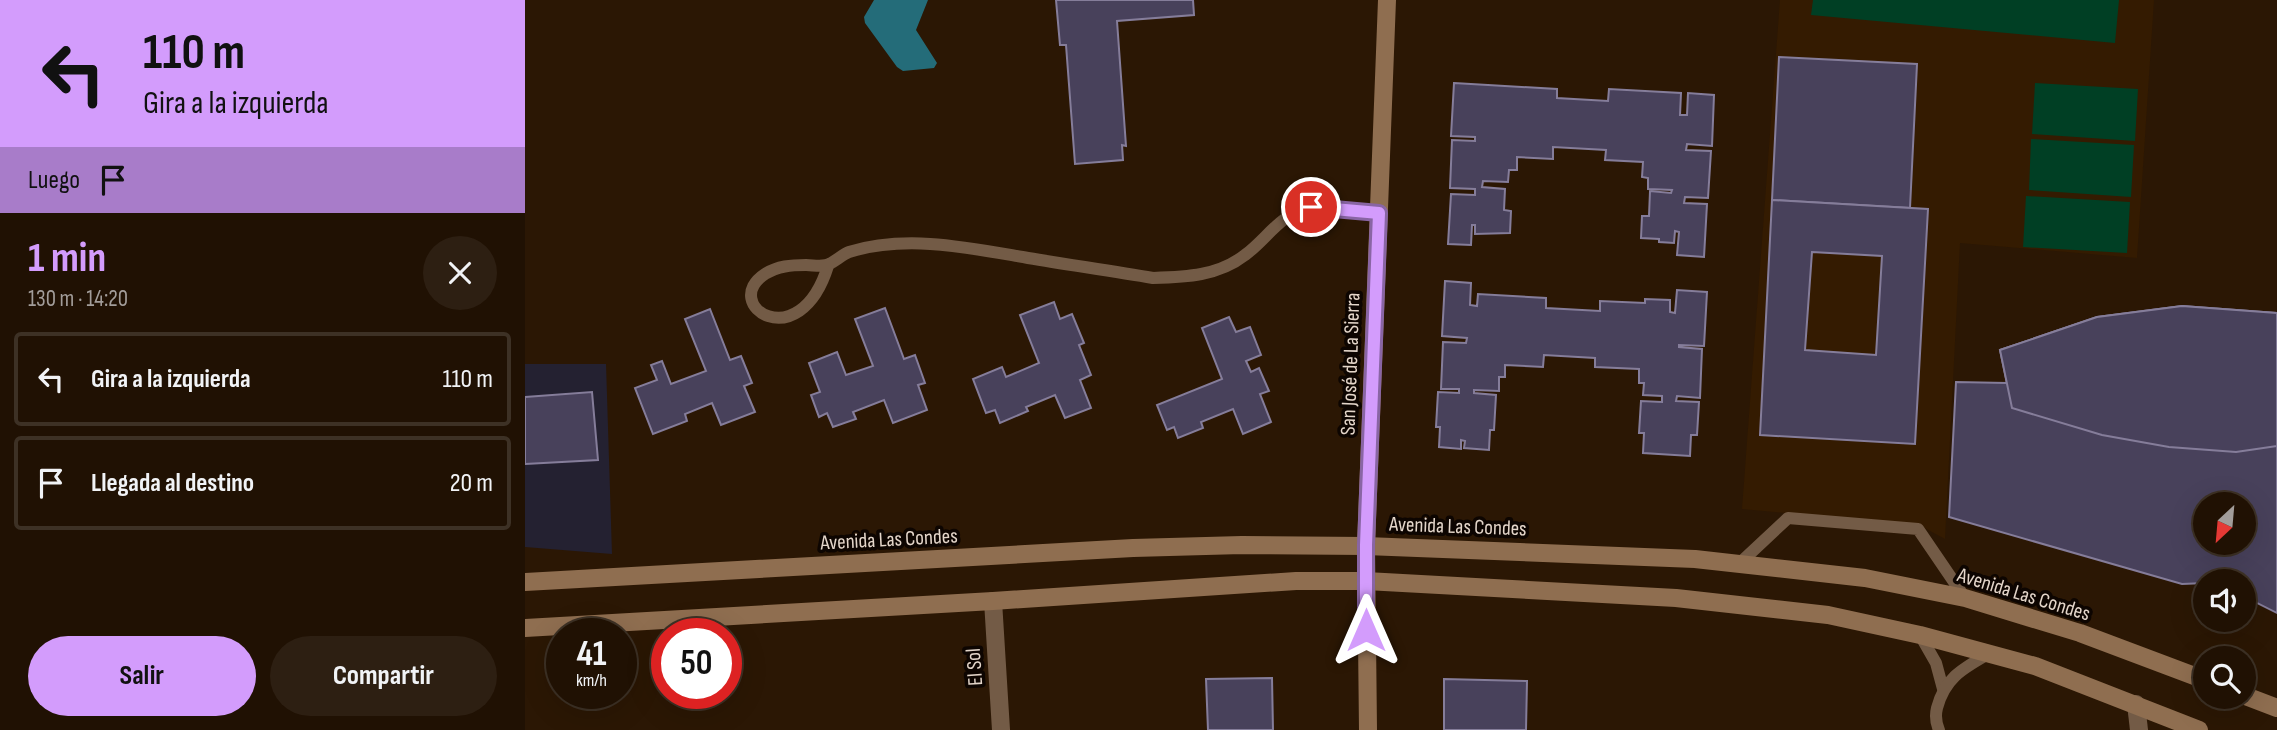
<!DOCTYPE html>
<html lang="es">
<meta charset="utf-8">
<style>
body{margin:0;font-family:"Sofia Sans Condensed",sans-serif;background:#2d1f12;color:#f1f3f6;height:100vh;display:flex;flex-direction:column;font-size:26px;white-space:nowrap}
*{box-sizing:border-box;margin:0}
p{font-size:23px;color:#a29d9a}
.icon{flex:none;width:38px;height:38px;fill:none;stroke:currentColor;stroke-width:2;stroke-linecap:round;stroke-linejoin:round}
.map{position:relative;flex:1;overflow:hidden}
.side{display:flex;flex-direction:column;background:#201103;width:525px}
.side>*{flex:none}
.hud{background:#d39cfc;color:#111;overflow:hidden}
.needle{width:46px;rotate:206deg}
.controls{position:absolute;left:1668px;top:492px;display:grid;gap:14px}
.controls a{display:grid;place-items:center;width:63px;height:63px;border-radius:50%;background:#201103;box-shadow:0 7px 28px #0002,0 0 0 2px #3d3125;font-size:35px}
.speed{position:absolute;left:21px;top:618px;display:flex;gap:14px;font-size:35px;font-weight:700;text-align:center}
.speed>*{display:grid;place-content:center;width:91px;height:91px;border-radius:50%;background:#201103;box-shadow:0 7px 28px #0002,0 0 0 2px #3d3125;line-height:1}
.speed small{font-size:18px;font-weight:400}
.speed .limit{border:10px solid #d22;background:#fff;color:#111}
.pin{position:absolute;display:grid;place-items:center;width:60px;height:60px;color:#fff;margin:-30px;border:4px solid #fff;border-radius:50%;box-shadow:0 2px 7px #0007}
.me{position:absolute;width:77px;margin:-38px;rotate:0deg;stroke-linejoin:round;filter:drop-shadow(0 0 5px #0008)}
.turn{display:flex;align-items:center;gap:24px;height:147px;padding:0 28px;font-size:32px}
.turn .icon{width:91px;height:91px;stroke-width:2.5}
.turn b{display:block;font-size:49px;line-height:60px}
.then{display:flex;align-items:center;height:66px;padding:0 28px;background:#0003;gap:14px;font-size:26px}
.round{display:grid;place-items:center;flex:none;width:74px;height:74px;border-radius:37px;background:#2d1f12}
.summary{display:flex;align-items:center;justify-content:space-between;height:119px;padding:0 28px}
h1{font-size:42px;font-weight:700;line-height:52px;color:#d39cfc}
.primary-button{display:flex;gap:14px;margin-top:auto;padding:14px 28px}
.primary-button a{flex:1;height:80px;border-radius:42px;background:#d39cfc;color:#111;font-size:28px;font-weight:700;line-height:80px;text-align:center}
.primary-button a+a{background:#2d1f12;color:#f1f3f6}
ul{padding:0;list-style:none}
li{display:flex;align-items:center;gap:21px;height:94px;margin:0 14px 10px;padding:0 14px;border:4px solid #3d3125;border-radius:7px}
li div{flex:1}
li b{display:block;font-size:26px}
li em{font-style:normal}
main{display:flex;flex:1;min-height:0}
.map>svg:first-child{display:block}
</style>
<main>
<section class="side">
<div class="hud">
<div class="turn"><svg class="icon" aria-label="left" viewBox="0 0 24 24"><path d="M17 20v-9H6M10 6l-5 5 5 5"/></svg><div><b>110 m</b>Gira a la izquierda</div></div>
<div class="then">Luego<svg class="icon" aria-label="arrive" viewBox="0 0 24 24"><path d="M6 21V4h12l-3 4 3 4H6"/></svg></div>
</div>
<div class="summary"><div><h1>1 min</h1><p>130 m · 14:20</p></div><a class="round"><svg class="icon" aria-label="close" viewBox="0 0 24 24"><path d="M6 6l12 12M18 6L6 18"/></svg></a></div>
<ul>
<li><svg class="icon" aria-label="left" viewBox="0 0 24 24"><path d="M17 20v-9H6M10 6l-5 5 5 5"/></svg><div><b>Gira a la izquierda</b></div><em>110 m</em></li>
<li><svg class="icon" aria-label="arrive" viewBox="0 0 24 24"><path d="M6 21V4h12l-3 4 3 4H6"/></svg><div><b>Llegada al destino</b></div><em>20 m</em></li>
</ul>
<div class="primary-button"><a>Salir</a><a>Compartir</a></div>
</section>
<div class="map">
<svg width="1752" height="730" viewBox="0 0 1752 730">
<rect width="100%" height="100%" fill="#2b1704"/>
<polygon fill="#242131" points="0,364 81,364 87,554 0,547"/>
<polygon fill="#341b01" points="1255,0 1629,0 1612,258 1435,243 1420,539 1394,525 1217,509"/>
<g fill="#003f24">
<polygon points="1288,0 1594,0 1590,43 1286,15"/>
<polygon points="1510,83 1613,89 1610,141 1507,134"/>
<polygon points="1506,139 1609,145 1606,197 1504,190"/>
<polygon points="1501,196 1605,202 1602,253 1498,247"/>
</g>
<polygon fill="#246c79" points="349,0 403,0 391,30 412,63 409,68 378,71 372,67 340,23 339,17"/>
<g fill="#48415b" stroke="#857d9a" stroke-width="2" fill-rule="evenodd">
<polygon points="531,0 668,0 669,15 592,21 601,146 597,145 598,160 550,164 541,45 535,45"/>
<polygon points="1254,57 1392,64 1385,208 1247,200"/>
<polygon points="929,83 1032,89 1032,98 1083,101 1084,89 1156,93 1155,115 1162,115 1163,93 1189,95 1187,146 1162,144 1161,150 1186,151 1183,198 1160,197 1159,203 1182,204 1179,257 1152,255 1154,232 1150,231 1149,243 1134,242 1134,239 1116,238 1117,216 1124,216 1125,191 1146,193 1147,190 1123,189 1123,178 1117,177 1118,162 1080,160 1081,150 1028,147 1028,159 992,157 992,170 984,170 983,182 958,181 957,187 980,189 979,210 986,211 985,233 950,234 950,225 947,225 946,245 923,244 926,194 950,195 950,189 925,188 927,140 950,141 950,137 926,136"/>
<path d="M1247,200L1403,209L1390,444L1235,435ZM1287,252L1357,256L1351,355L1280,350Z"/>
<polygon points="920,281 946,283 945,305 952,306 953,294 1021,298 1021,308 1075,311 1075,301 1120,303 1120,299 1145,300 1145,312 1150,313 1152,290 1182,292 1179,346 1154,345 1154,347 1177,349 1175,398 1152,396 1151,401 1174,402 1172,435 1166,435 1165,456 1118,453 1119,433 1114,433 1116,401 1137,402 1137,396 1118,395 1119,383 1114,383 1114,369 1070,367 1070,358 1019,355 1018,367 980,365 980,377 974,377 974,391 949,390 949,393 971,395 969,430 965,430 964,450 939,448 940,441 936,440 936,449 914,447 915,427 911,427 913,392 934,393 934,389 916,389 918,342 941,343 942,338 917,336"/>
<polygon points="529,302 535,319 547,314 559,343 554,345 566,375 555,380 566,408 540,418 530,395 501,407 503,411 475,423 470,410 461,413 448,379 477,367 481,377 514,363 495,315"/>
<path d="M1657,306L1752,313V613L1718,596V581H1680V583L1657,584L1424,517L1431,382L1482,383L1475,350L1572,317ZM1680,504H1718V542H1680Z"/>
<polygon points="1657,306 1752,313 1752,446 1711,452 1644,447 1577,435 1487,408 1475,350 1572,317"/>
<polygon points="360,308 379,359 390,355 400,383 393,385 402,410 368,423 359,400 328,412 331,419 308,427 302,413 294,417 286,395 295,392 284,363 312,352 321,375 348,366 330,319"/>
<polygon points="185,309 205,360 216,356 227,383 219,386 230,412 196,425 187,403 160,414 162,421 128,434 110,388 132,380 126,365 137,361 146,384 181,371 160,319"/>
<polygon points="704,317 711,332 725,327 736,355 721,361 726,372 734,368 744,391 735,394 746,422 718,434 708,409 676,422 678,428 653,438 649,427 642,430 632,405 697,379 677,328"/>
<polygon points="67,392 73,460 0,464 0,397"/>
<polygon points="747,678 748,730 683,730 681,679"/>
<polygon points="919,679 1002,681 1001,730 919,730"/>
</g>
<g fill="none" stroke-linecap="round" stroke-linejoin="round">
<g stroke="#735b46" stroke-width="12">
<path d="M303,266C274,359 194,304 240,274C253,266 266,265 281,265C289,265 299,268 306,263C312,260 318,254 324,252C382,234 445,248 503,258C545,265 587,271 628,278C661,277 693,276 720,255C741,240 757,212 784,208C800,205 837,212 854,213"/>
<polyline points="1216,562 1263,518 1393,529 1440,598"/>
<polyline points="1395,635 1411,663 1418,689"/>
<path d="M1414,730C1411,723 1410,716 1412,708C1420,677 1439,668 1465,653"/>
</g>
<g stroke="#735b46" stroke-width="18">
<polyline points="468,601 476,730"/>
<polyline points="1611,704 1614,730"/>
</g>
<g stroke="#8f6e50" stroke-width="18">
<polyline points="0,582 608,548 717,545 841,546 1170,559 1340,578 1440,598 1555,633 1680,680"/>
<polyline points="0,628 468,601 771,581 841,581 1151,598 1303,615 1395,635 1510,666 1674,730"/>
<polyline points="1718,695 1752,708"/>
<polyline points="843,730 841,546 862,0"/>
</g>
</g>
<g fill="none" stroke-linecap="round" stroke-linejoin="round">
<defs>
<polyline id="route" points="786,207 854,213 841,545 841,630"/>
</defs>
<use href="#route" stroke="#8965a4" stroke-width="18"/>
<use href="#route" stroke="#d39cfc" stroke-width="12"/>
</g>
<g text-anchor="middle" stroke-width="7" stroke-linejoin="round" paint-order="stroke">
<g font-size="21" fill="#e4d6ca" stroke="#0d0501">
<text transform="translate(825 364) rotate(-88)" y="7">San José de La Sierra</text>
<text transform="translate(933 526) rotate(2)" y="7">Avenida Las Condes</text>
<text transform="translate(364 539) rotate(-3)" y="7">Avenida Las Condes</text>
<text transform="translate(1499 594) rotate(17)" y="7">Avenida Las Condes</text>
<text transform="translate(449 667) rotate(-94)" y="7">El Sol</text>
</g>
</g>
</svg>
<div class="controls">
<a><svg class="needle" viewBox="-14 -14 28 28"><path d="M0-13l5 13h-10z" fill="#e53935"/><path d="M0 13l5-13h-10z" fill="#a29d9a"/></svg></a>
<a><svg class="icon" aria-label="sound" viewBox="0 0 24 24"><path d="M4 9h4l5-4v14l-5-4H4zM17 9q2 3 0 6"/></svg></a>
<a><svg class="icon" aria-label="search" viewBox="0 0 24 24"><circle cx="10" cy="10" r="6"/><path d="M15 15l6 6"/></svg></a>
</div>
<div class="speed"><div>41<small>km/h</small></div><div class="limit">50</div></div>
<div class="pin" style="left:786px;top:207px;background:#d93025"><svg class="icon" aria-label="arrive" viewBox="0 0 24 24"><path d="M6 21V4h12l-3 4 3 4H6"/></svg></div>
<svg class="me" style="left:841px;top:630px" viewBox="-20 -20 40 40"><path d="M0-17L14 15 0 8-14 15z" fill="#d39cfc" stroke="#fff" stroke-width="4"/></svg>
</div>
</main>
